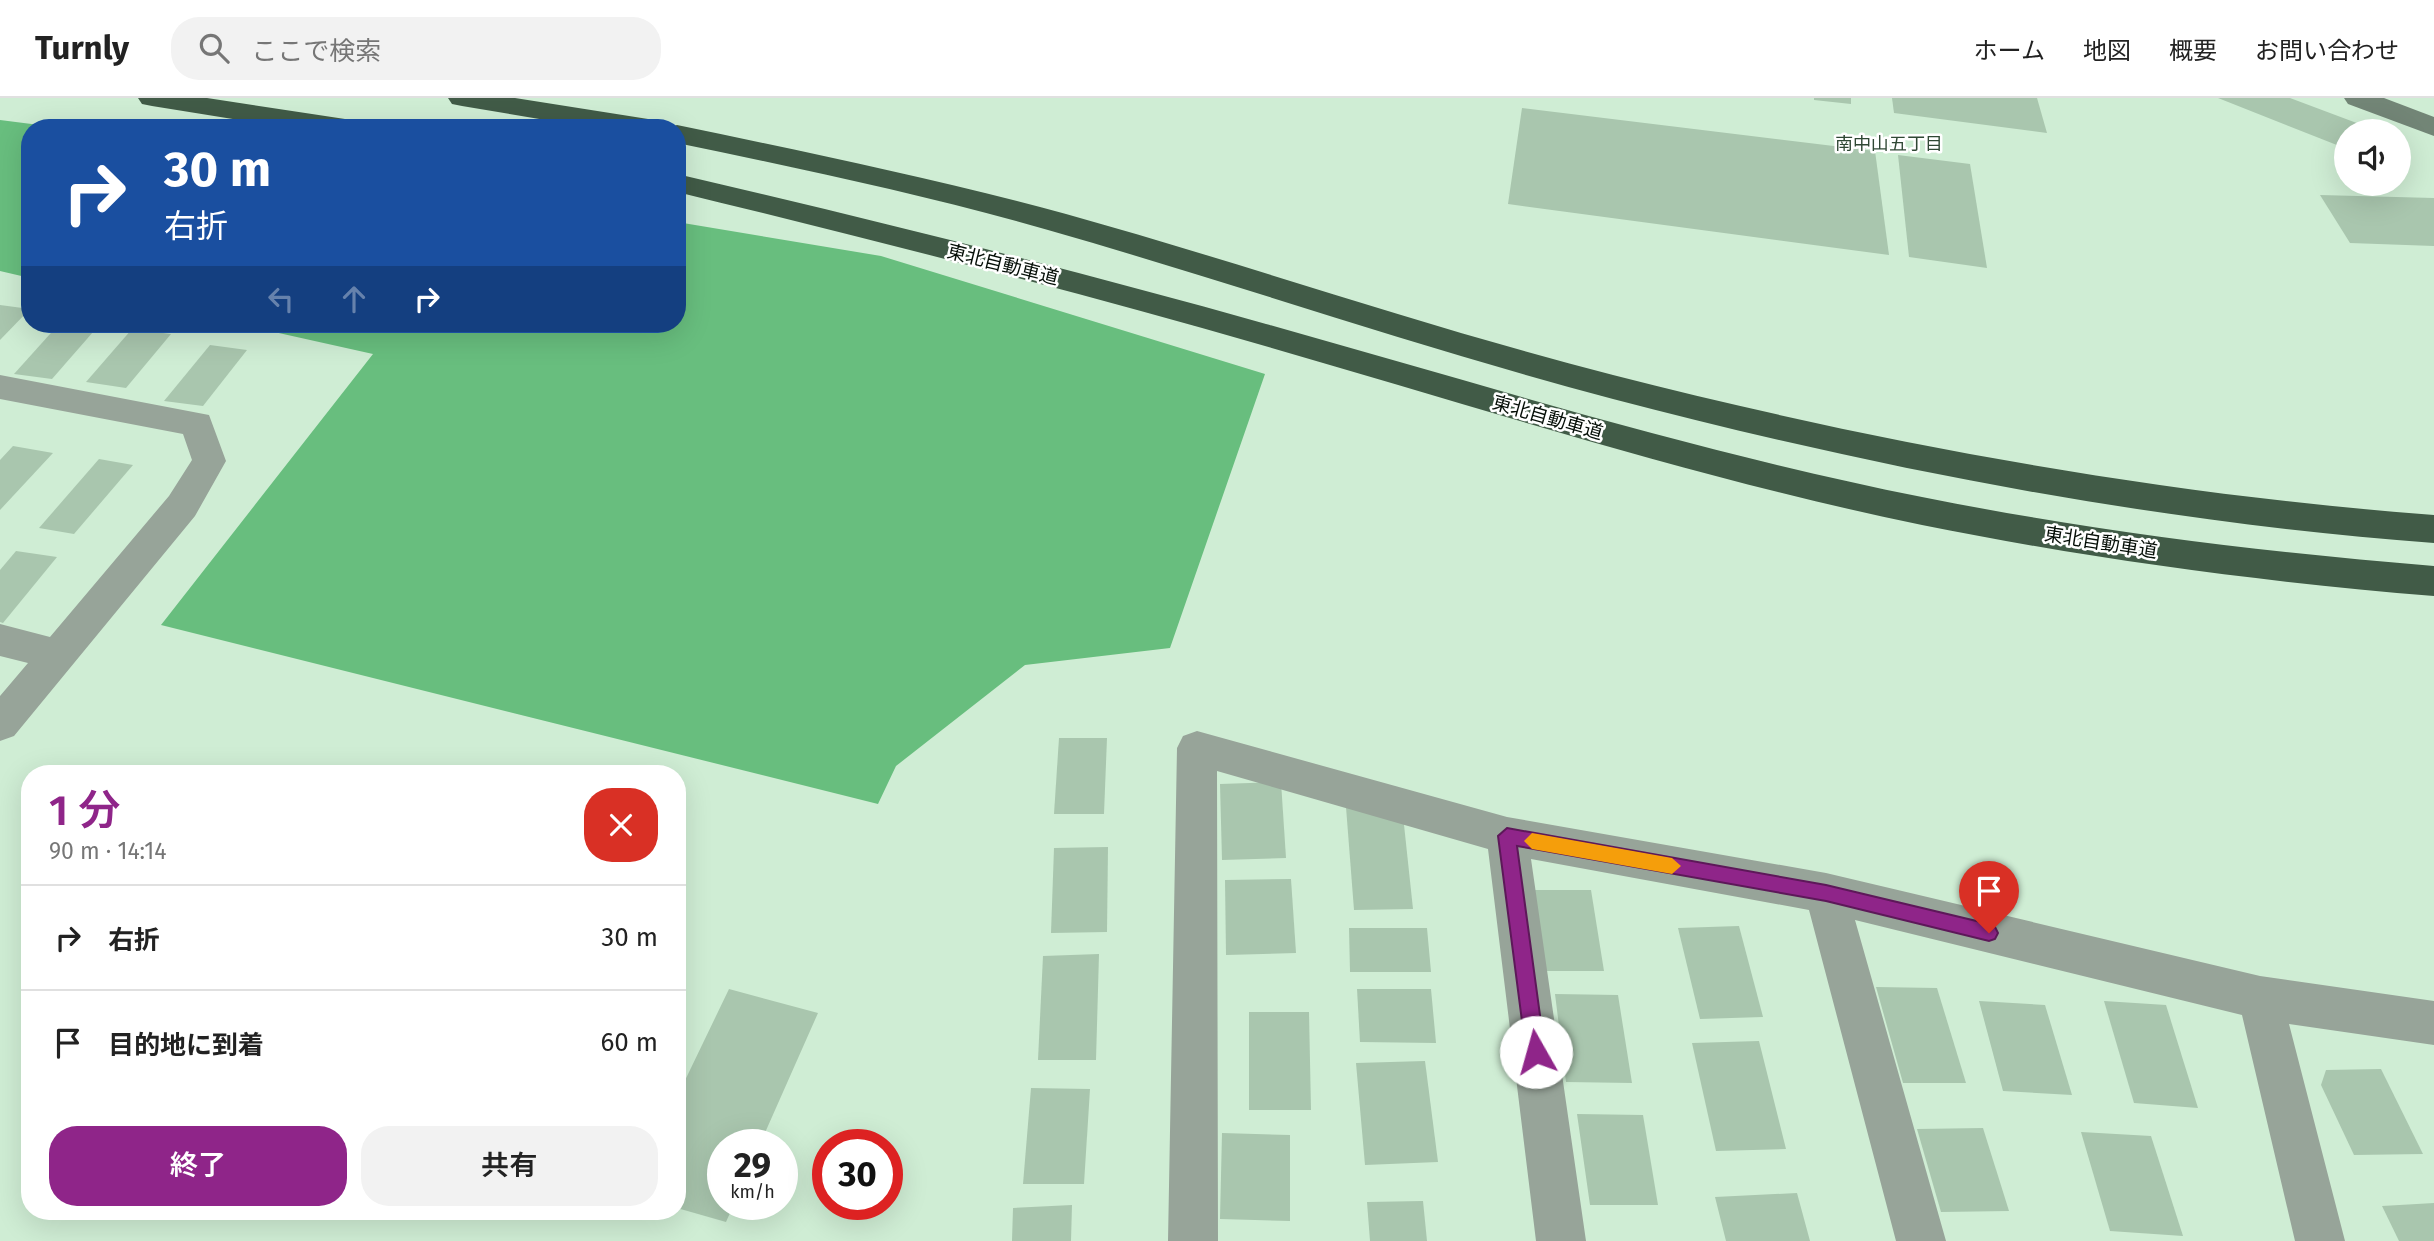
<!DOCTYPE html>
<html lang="ja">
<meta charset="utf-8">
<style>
body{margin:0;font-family:"Fira Sans","Noto Sans JP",sans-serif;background:#f2f2f2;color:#222;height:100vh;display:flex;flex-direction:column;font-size:26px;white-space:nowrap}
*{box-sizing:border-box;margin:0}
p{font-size:23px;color:#767676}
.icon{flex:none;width:38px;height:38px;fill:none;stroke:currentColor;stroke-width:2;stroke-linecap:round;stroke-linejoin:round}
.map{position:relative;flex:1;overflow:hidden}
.details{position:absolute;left:21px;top:667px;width:665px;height:455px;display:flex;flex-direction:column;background:#fff;border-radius:28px;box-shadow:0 7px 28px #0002}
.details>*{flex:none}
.top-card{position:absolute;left:21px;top:21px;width:665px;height:214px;border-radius:28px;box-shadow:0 7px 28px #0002;background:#1a4fa0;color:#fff;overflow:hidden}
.tools{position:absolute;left:2334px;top:21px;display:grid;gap:14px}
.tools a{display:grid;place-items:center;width:77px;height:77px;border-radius:50%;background:#fff;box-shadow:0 7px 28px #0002;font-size:35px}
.speed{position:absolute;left:707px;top:1031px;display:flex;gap:14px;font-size:35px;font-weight:700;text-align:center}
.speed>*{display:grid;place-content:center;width:91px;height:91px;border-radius:50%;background:#fff;box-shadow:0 7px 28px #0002;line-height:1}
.speed small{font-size:18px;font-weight:400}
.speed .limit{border:10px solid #d22;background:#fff;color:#111}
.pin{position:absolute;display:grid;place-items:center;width:60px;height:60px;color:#fff;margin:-72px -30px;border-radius:50% 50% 50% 0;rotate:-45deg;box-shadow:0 0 7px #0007}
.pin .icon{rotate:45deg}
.me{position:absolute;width:77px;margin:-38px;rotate:353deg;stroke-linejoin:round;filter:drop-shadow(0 0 5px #0008)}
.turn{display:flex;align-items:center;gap:24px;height:147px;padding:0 28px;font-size:32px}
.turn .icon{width:91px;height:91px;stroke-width:2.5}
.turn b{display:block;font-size:49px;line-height:60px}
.lanes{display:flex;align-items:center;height:66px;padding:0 28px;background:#0003;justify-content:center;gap:35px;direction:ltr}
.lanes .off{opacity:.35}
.round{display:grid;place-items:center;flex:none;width:74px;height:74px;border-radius:28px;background:#f2f2f2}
.overview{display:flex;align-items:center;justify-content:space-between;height:119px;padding:0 28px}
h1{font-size:42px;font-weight:600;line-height:52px;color:#8f2589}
.action{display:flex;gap:14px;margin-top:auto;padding:14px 28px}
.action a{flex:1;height:80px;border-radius:28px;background:#8f2589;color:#fff;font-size:28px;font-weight:600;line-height:80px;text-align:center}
.action a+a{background:#f2f2f2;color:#222}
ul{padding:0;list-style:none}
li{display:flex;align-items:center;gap:21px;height:105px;padding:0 28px;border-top:2px solid #e0e0e0}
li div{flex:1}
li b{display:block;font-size:26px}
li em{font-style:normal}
header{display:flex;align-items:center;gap:42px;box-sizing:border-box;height:98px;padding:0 35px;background:#fff;border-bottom:2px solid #e0e0e0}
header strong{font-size:33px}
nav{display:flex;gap:38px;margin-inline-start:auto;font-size:24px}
.search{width:490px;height:63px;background:#f2f2f2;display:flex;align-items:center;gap:18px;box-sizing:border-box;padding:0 24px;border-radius:28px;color:#767676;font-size:26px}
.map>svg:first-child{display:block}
</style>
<header>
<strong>Turnly</strong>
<div class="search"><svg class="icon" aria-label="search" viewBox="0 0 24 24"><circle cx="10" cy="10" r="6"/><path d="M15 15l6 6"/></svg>ここで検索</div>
<nav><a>ホーム</a><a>地図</a><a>概要</a><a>お問い合わせ</a></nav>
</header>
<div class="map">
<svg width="2434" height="1143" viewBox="0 0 2434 1143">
<rect width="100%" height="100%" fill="#cfedd4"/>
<g fill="#68be7e">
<polygon points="0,22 63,30 30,30 30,180 0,173"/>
<polygon points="677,124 881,158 1265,276 1170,550 1025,567 896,668 878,706 161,527 373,256 238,226 677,226"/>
</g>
<g fill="#a9c6ae">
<polygon points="1814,0 1851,0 1851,6 1814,2"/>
<polygon points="1892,0 2037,0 2047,35 1894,15"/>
<polygon points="2218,0 2290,0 2378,33 2347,33 2347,51"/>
<polygon points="1522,10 1875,53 1889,157 1508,106"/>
<polygon points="1898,57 1970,66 1987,170 1909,159"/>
<polygon points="2320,97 2434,100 2434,148 2350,145"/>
<polygon points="0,207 30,211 0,242"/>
<polygon points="59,226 100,226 52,281 14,276"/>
<polygon points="132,231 171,236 126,290 86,284"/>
<polygon points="210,247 247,252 203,308 164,303"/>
<polygon points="13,348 53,355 0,412 0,362"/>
<polygon points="99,361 133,367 74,436 39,430"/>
<polygon points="16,453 57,459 3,525 0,524 0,472"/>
<polygon points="1059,640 1107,640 1104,716 1054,716"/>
<polygon points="1281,684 1286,760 1222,762 1220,686"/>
<polygon points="1402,708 1413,811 1354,812 1346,709"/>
<polygon points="1108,749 1107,834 1051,835 1054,750"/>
<polygon points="1291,781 1296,855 1226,857 1225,782"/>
<polygon points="1532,792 1591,792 1604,873 1543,873"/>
<polygon points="1739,828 1763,919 1700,921 1678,830"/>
<polygon points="1349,830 1427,830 1431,874 1350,874"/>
<polygon points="1099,856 1096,962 1038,962 1043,858"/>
<polygon points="1876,889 1937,890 1966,985 1903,985"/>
<polygon points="729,891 818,915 760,1046 723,1046 723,1106 734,1106 726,1124 677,1110 677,999"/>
<polygon points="1357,891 1431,891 1436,945 1360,944"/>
<polygon points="1555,896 1618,897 1632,985 1566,984"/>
<polygon points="1979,903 2045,907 2072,997 2003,993"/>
<polygon points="2104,903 2166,907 2198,1010 2134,1005"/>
<polygon points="1249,914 1309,914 1311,1012 1249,1012"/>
<polygon points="1759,943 1786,1051 1716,1053 1692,945"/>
<polygon points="1425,963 1438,1064 1365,1067 1356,965"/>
<polygon points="2381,971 2423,1056 2354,1057 2321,987 2326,972"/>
<polygon points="1031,990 1090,991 1084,1086 1023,1086"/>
<polygon points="1577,1016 1643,1017 1658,1107 1590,1107"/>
<polygon points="1983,1030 2009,1113 1941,1114 1917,1031"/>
<polygon points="2081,1034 2151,1038 2183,1138 2110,1133"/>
<polygon points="1222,1035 1290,1037 1290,1123 1220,1121"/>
<polygon points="1797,1095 1810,1143 1726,1143 1715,1099"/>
<polygon points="1423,1103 1427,1143 1370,1143 1367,1104"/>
<polygon points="2434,1105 2434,1143 2399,1143 2382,1108"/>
<polygon points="1072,1107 1071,1143 1012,1143 1013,1110"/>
</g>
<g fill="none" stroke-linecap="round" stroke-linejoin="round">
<g fill="#97a499" fill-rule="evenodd">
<polygon points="0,277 209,317 226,363 195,418 14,638 0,643 0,598 28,565 0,558 0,526 50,539 169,398 192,362 183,336 0,301"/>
<polygon points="1197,633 1507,719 1826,775 2260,878 2434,903 2434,947 2289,926 2345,1143 2295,1143 2242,917 1855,822 1946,1143 1896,1143 1809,812 1531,761 1586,1143 1536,1143 1488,751 1217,673 1218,1143 1168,1143 1177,650 1183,638"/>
</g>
<polygon fill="#728576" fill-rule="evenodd" points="2344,0 2384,0 2434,19 2434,38 2348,6"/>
<g fill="#415b47" fill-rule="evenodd">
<polygon points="138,0 207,0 345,21 355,24 359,30 288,30 152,8 142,6"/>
<polygon points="448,0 515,0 648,21 658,24 662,30 593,30 462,8 452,6"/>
<path d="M677,27C807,54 937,81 1066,116C1249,167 1429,230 1613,277C1883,346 2156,396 2434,417V445C2156,424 1883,372 1613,301C1423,251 1237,186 1048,132C926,97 802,71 677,45V30H667Z"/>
<path d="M677,76C874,122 1071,171 1266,226C1484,287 1700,355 1922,399C2092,433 2262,454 2434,468V498C2262,484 2091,461 1922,427C1699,381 1484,311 1265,248C1071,192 874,142 677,94Z"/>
</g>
</g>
<polygon fill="#8f2589" stroke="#5d1859" stroke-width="2" points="1507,730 1826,787 1989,826 1995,829 1998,835 1995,841 1989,843 1826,803 1517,748 1545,954 1542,961 1536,963 1529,961 1526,954 1498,738"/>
<polygon fill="#f59e0b" points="1532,735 1672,760 1681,768 1672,776 1532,751 1524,743"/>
<g text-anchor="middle" stroke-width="5" stroke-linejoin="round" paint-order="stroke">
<g font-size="18" fill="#2f4834" stroke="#fff">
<text x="1889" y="52">南中山五丁目</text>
</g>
<g font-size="19" fill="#050e07" stroke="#fff">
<text transform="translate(1003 166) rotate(14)" y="7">東北自動車道</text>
<text transform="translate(1548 319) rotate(16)" y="7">東北自動車道</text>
<text transform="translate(2101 444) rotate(9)" y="7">東北自動車道</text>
</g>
</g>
</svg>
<div class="tools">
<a><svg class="icon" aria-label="sound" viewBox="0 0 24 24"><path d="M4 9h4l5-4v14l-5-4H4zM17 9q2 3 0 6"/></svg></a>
</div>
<div class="speed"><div>29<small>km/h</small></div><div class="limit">30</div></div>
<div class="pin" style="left:1989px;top:835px;background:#d93025"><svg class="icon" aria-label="arrive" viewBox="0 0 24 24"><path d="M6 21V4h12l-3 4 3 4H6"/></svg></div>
<svg class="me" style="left:1536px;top:954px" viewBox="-20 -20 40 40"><circle r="19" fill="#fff"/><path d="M0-13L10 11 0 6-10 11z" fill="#8f2589"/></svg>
<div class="top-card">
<div class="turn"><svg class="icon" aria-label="right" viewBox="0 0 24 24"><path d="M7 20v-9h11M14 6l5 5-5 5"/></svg><div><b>30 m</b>右折</div></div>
<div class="lanes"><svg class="icon off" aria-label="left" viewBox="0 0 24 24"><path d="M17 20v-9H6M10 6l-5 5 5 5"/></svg><svg class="icon off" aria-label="ahead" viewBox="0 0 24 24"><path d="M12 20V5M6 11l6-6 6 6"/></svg><svg class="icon" aria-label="right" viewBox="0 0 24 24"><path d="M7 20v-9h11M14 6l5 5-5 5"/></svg></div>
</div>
<section class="details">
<div class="overview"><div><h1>1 分</h1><p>90 m · 14:14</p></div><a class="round" style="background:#d93025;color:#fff"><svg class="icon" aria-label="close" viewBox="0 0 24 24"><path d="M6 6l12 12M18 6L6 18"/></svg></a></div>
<ul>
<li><svg class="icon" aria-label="right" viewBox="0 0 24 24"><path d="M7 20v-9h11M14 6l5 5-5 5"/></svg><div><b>右折</b></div><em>30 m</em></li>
<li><svg class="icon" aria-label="arrive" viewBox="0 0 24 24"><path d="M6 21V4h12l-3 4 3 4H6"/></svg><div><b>目的地に到着</b></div><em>60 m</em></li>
</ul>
<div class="action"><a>終了</a><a>共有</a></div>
</section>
</div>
